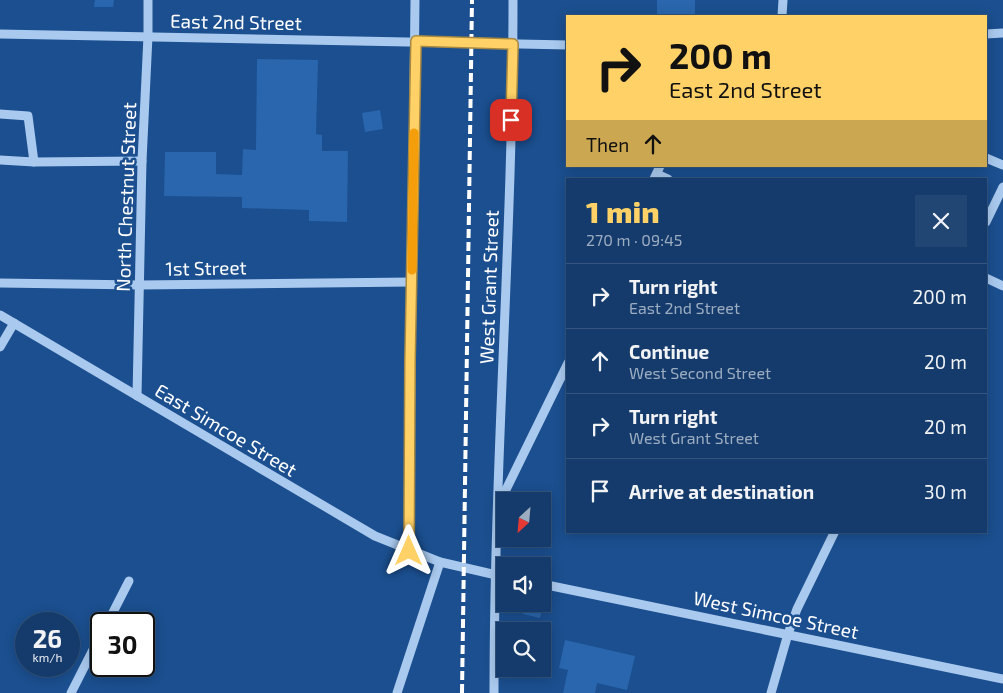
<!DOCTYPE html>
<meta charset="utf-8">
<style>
body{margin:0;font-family:"Exo 2",sans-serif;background:#214673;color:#f1f3f6;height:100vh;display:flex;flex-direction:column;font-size:19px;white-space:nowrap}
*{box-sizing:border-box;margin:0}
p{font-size:16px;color:#9dadc1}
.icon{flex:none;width:28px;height:28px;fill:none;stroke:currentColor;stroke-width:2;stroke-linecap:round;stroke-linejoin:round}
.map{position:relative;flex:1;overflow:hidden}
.drawer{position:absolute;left:566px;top:178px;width:421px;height:355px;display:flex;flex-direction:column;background:#143b6b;border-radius:0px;box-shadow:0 2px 12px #0003,0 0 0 1px #33557e}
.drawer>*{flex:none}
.guide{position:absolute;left:566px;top:15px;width:421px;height:152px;border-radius:0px;box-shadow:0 2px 12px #0003,0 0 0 1px #33557e;background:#ffd166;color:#111;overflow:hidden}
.needle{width:32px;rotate:206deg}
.tools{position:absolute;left:496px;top:492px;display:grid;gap:10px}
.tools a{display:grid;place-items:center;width:55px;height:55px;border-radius:0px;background:#143b6b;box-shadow:0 2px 12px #0003,0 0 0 1px #33557e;font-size:25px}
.speed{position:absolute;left:15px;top:612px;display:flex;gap:10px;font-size:25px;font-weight:700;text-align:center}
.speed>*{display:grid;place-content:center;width:65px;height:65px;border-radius:50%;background:#143b6b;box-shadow:0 2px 12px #0003,0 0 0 1px #33557e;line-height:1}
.speed small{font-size:12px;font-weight:400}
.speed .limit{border:2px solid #111;border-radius:8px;background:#fff;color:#111}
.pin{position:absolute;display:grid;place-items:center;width:42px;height:42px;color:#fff;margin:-21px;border-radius:10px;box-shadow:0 2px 8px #0006}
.me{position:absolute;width:55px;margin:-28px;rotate:0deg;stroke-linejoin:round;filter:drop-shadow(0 0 4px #0008)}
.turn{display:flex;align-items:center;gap:18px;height:105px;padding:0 20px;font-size:22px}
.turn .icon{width:65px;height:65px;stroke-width:2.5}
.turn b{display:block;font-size:35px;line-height:42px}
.then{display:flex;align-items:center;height:48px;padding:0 20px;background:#0003;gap:10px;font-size:19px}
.round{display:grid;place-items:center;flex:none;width:52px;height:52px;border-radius:0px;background:#214673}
.head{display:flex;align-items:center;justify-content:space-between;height:85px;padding:0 20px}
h1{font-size:30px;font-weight:800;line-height:38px;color:#ffd166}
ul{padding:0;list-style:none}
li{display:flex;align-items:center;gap:15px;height:65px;padding:0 20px;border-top:1px solid #33557e}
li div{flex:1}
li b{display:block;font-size:19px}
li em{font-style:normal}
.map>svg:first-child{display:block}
</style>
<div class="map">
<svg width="1003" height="693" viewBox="0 0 1003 693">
<rect width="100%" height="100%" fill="#1b4f8f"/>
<g fill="#2a66ad">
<polygon points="95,0 114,0 113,7 94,7"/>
<rect x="657" y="0" width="38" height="16"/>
<polygon points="257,59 318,60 316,134 322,135 322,151 348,151 347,222 309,221 309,210 242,208 242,197 164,196 165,152 216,152 216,174 242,175 243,149 256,150"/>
<polygon points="380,110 383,129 365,132 362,113"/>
<polygon points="525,604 543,605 540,618 523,614"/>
<polygon points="565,640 635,656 627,690 597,683 595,693 563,693 568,670 559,668"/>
</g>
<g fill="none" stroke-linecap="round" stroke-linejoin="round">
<g stroke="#a9c9ee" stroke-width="9">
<polyline points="782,16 783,0"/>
<polyline points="0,34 568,45"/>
<polyline points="986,34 1003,33"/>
<polyline points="0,114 28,116 34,162 142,161"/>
<polyline points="986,158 1003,165"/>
<polyline points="0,160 34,162"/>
<polyline points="657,174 668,179"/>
<polyline points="654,179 660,166"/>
<polyline points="986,222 1003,187"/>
<polyline points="986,278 1003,286"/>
<polyline points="0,283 140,285 412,282"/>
<polyline points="0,315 375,536 440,562 505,577"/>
<polyline points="0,347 14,323"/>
<polyline points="137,396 142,161 148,36 148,0"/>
<polyline points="499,504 568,363"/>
<polyline points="409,551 415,0"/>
<polyline points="542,584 1003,679"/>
<polyline points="107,624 129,581"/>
<polyline points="71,693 101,634"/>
<polyline points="397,693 440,562"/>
<path d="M494,693C494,462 513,231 513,0"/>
<polyline points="771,693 788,634 797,609 835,531"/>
</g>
<polyline stroke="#fff" stroke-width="4" stroke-dasharray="9 4" stroke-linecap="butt" points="462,693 472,0"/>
</g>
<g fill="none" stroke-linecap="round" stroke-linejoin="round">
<defs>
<polyline id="route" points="409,551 410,362 416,41 513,44 511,120"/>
</defs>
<use href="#route" stroke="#a68842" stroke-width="12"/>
<use href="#route" stroke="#ffd166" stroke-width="9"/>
<polyline stroke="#f59e0b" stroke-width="9" points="412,270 414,133"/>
</g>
<g text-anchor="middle" stroke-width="5" stroke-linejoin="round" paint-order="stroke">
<g font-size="19" fill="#fff" stroke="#1b4f8f">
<text transform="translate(236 22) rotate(1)" y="7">East 2nd Street</text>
<text transform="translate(126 197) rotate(-88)" y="7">North Chestnut Street</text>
<text transform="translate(206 268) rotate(-1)" y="7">1st Street</text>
<text transform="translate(489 287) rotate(-88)" y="7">West Grant Street</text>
<text transform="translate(226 430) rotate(31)" y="7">East Simcoe Street</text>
<text transform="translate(776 615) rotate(12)" y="7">West Simcoe Street</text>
</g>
</g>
</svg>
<div class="tools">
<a><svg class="needle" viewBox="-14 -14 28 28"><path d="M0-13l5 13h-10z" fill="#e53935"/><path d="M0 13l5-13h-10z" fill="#9dadc1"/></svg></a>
<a><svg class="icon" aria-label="sound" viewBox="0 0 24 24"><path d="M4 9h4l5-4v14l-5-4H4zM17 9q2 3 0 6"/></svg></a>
<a><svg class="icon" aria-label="search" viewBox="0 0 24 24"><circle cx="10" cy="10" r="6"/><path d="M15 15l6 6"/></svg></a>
</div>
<div class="speed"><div>26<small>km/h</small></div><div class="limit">30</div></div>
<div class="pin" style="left:511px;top:120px;background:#d93025"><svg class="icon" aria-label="arrive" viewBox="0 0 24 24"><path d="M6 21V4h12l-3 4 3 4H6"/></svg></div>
<svg class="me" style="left:409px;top:551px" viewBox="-20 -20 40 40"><path d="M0-17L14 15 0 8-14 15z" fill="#ffd166" stroke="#fff" stroke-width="4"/></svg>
<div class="guide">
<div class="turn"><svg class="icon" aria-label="right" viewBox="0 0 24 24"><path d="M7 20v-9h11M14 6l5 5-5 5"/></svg><div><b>200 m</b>East 2nd Street</div></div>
<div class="then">Then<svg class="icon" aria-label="ahead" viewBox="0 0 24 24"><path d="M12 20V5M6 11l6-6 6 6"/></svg></div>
</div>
<section class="drawer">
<div class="head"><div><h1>1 min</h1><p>270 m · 09:45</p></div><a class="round"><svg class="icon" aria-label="close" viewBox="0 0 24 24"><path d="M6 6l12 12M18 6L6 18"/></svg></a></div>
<ul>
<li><svg class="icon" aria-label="right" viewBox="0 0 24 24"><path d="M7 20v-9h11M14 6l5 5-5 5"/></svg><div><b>Turn right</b><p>East 2nd Street</p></div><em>200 m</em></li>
<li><svg class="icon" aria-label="ahead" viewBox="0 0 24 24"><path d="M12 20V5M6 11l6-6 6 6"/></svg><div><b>Continue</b><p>West Second Street</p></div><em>20 m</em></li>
<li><svg class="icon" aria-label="right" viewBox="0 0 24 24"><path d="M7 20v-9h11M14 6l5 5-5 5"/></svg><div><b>Turn right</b><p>West Grant Street</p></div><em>20 m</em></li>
<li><svg class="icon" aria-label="arrive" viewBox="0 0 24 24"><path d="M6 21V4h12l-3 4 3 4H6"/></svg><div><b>Arrive at destination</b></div><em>30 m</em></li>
</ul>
</section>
</div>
